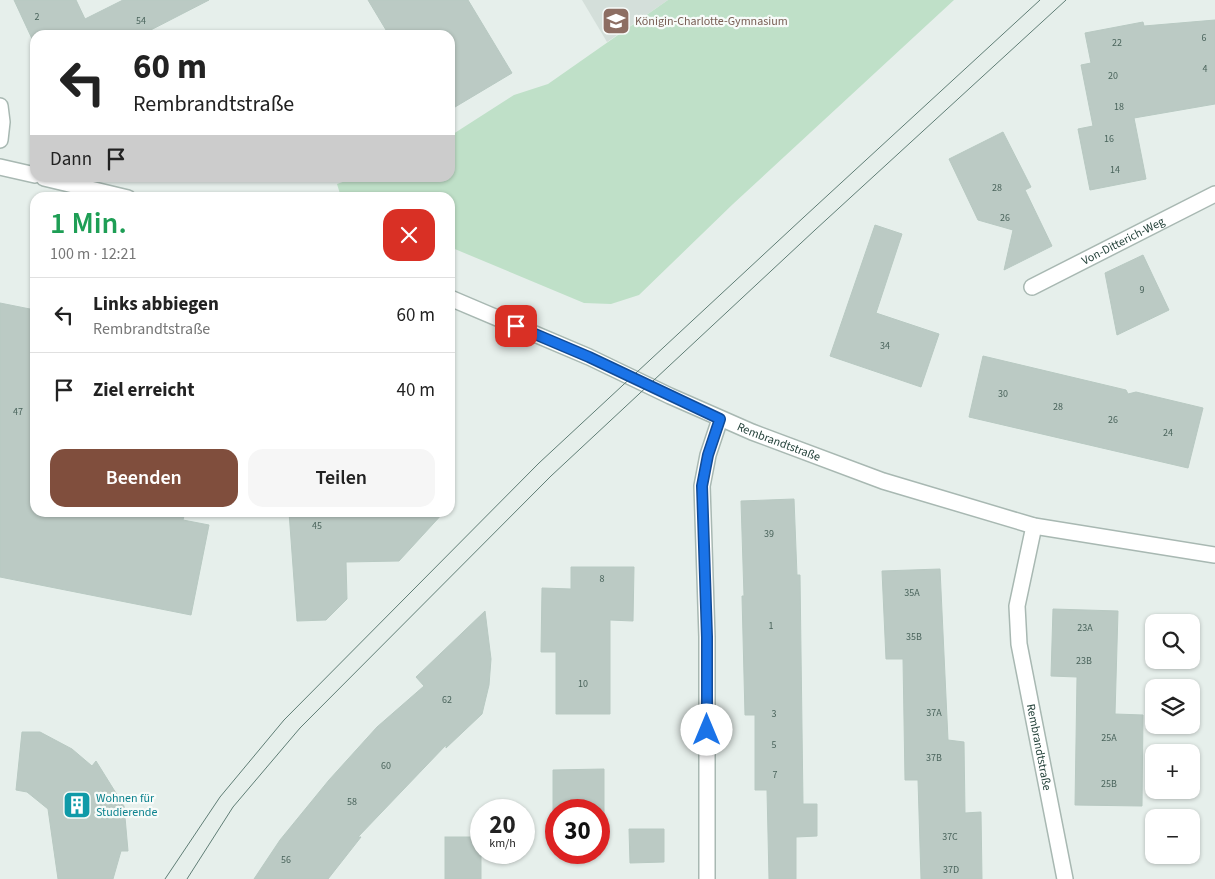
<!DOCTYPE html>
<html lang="de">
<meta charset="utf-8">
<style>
body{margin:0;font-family:"Source Sans 3",sans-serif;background:#f6f6f6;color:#222;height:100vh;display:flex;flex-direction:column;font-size:19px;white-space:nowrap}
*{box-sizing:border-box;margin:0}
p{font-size:16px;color:#767676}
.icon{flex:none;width:28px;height:28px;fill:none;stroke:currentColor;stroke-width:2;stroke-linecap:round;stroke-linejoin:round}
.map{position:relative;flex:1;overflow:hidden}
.drawer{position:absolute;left:30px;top:192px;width:425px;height:325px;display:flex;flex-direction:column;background:#fff;border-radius:15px;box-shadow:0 1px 4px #0004}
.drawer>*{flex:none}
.top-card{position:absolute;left:30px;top:30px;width:425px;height:152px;border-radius:15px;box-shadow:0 1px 4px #0004;background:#fff;color:#222;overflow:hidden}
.fabs{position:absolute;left:1145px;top:614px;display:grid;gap:10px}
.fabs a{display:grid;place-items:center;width:55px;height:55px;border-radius:10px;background:#fff;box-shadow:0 1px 4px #0004;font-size:25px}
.speed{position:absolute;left:470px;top:799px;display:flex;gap:10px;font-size:25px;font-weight:700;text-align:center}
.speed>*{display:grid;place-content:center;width:65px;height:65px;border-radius:50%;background:#fff;box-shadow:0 1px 4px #0004;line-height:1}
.speed small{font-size:12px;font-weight:400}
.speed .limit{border:8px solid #d22;background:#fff;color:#111}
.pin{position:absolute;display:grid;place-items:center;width:42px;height:42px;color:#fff;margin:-21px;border-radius:10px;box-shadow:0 2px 8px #0006}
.me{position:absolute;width:55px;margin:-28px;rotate:0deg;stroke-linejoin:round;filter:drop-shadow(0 0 4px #0008)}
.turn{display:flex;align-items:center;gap:18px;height:105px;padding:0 20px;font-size:22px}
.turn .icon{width:65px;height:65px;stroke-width:2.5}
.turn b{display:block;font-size:35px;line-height:42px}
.then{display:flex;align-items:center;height:48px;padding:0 20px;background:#0003;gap:10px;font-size:19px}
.round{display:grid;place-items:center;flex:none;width:52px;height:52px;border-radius:15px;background:#f6f6f6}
.head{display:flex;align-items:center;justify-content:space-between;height:85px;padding:0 20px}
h1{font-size:30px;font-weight:600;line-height:38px;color:#1e9e55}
.primary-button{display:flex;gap:10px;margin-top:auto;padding:10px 20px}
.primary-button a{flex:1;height:58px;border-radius:15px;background:#804e3d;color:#fff;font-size:20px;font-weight:600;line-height:58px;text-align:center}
.primary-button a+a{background:#f6f6f6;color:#222}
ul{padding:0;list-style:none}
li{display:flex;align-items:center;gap:15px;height:75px;padding:0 20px;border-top:1px solid #e0e0e0}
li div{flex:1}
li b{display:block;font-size:19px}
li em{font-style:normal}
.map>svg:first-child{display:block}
</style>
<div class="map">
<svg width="1215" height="879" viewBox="0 0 1215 879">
<rect width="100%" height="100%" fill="#e6efeb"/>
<polygon fill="#d4dfda" points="582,0 668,0 607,42"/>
<polygon fill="#bfe0c8" points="668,0 954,0 733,204 639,295 611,304 584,303 450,247 450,198 341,197 337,184 354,178 450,178 450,136 514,95 548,84"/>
<g fill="#bbcac4" stroke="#b8c9c2">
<polygon points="14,0 76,0 85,19 123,0 209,0 141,35 35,35 34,43"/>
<polygon points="368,0 468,0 512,73 450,110 450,35 389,35"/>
<polygon points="1215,20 1215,104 1134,118 1146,179 1090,190 1078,129 1093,126 1081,65 1091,63 1085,33 1143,22 1144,26"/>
<polygon points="1003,132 1031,187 1025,190 1052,246 1004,270 1013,230 978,220 949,159"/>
<polygon points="875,225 902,234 876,313 939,334 921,387 830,356"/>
<polygon points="1143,255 1169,310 1117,335 1105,273"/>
<polygon points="0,303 35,310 35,512 185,512 183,520 209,525 191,615 0,577"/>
<polygon points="983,356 1126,390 1128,394 1136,392 1203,408 1188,468 969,417"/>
<polygon points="794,499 797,575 800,575 803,804 817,804 817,836 796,837 796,879 769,879 767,790 755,790 755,715 745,715 742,596 744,596 741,501"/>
<polygon points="289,512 444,512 399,561 346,562 347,599 326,620 297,621"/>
<polygon points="571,567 634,567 633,621 610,620 610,714 556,714 556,652 541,652 542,588 571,589"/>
<polygon points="940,569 948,740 964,742 965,813 981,812 982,879 921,879 918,780 905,780 903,659 886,659 882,571"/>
<polygon points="1053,609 1118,611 1115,714 1143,715 1142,806 1075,805 1077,677 1051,676"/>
<polygon points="485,611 491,659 489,685 482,714 446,748 446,745 358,837 361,837 328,879 254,879 280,840 329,780 377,727 424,686 416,677"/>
<polygon points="22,732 40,732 72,749 92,766 96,761 124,806 128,851 121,851 113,879 58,879 48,809 27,792 16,790"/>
<polygon points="604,769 604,831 599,831 599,810 556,810 556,831 553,832 553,770"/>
<polygon points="629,829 664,829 664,862 630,863"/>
<rect x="445" y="837" width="36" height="42"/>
</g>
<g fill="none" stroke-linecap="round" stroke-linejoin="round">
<defs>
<g id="minor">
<polyline points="0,106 2,122 0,140"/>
<path id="s1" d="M1032,287L1215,194"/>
<path id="s2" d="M1034,526L1017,606L1019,644L1065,879"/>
<polyline points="707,879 707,637 702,486 708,455 720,419"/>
</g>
<g id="tertiary">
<polyline points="0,167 35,175"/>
<polyline points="44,178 128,198"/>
<path id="s3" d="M450,298L589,357L670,396L752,432L883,481L1034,526L1215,555"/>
</g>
</defs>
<use href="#minor" stroke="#a8b8b2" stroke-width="18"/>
<use href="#tertiary" stroke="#a8b8b2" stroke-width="18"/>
<use href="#minor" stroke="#fff" stroke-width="15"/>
<use href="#tertiary" stroke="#fff" stroke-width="15"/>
<g stroke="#5f7d75" stroke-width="1">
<polyline points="165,879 220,797 284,720 539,463 804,217 1040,0"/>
<polyline points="187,879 233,807 300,728 551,476 815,230 1066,0"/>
</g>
</g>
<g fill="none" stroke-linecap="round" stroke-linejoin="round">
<defs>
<polyline id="route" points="516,326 589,357 720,419 708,455 702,486 707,637 707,730"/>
</defs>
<use href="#route" stroke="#114b97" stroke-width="12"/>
<use href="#route" stroke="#1a73e8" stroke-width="9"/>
</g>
<defs>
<symbol id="school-square" viewBox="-11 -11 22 22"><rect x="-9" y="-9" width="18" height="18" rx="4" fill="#8d6e63" stroke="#f7fbf9"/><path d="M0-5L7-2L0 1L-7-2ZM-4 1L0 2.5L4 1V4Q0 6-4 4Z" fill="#fff"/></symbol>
<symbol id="building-square" viewBox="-11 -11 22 22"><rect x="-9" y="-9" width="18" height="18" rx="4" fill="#0f9aa8" stroke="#f7fbf9"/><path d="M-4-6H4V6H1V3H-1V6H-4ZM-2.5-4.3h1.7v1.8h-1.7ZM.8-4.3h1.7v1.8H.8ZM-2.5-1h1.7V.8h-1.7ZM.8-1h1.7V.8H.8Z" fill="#fff"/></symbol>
</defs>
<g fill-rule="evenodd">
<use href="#school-square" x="600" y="5" width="32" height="32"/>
<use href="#building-square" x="61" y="789" width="32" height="32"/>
</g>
<g text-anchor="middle" stroke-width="4.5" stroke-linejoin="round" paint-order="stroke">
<g font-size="10" fill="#4a645c">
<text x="37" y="20">2</text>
<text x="141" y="24">54</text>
<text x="1204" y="41">6</text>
<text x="1117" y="46">22</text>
<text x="1205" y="72">4</text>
<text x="1113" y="79">20</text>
<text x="1119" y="110">18</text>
<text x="1109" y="142">16</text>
<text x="1115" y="173">14</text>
<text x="997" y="191">28</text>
<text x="1005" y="221">26</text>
<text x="1142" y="293">9</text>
<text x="885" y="349">34</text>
<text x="1003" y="397">30</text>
<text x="1058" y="410">28</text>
<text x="18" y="415">47</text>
<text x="1113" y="423">26</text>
<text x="1168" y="436">24</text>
<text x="317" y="529">45</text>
<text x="769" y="537">39</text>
<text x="602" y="582">8</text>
<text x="912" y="596">35A</text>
<text x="771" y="629">1</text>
<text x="1085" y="631">23A</text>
<text x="914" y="640">35B</text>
<text x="1084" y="664">23B</text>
<text x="583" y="687">10</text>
<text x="447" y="703">62</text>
<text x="934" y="716">37A</text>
<text x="774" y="717">3</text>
<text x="1109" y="741">25A</text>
<text x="774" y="748">5</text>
<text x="934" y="761">37B</text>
<text x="386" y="769">60</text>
<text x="775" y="778">7</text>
<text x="1109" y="787">25B</text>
<text x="352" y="805">58</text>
<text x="950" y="840">37C</text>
<text x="286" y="863">56</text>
<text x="951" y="873">37D</text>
</g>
<g font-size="12" fill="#785e54" stroke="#f7fbf9" text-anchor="start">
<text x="635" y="25">Königin-Charlotte-Gymnasium</text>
</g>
<g font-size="12" fill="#24423a" stroke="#f7fbf9">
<text dy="4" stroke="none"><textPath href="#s1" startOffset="102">Von-Ditterich-Weg</textPath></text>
<text dy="4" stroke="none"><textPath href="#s3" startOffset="359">Rembrandtstraße</textPath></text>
<text dy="4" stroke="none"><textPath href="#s2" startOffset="225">Rembrandtstraße</textPath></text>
</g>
<g font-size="12" fill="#0d838f" stroke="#f7fbf9" text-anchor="start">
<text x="96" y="802">Wohnen für<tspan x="96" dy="14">Studierende</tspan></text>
</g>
</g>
</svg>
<div class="fabs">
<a><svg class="icon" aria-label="search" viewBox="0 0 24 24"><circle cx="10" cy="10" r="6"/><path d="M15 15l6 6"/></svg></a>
<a><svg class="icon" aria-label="layers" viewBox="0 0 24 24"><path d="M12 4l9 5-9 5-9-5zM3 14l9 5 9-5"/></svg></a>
<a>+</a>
<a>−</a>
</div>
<div class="speed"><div>20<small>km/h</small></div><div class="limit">30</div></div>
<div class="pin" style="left:516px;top:326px;background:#d93025"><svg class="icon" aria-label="arrive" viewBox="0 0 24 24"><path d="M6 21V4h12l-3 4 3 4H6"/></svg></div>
<svg class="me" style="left:707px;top:730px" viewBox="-20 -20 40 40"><circle r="19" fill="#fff"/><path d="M0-13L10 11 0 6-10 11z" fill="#1a73e8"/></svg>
<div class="top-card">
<div class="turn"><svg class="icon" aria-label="left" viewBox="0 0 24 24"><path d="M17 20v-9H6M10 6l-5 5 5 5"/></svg><div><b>60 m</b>Rembrandtstraße</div></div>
<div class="then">Dann<svg class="icon" aria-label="arrive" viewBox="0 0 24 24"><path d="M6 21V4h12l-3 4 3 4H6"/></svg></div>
</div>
<section class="drawer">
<div class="head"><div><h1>1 Min.</h1><p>100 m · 12:21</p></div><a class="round" style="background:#d93025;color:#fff"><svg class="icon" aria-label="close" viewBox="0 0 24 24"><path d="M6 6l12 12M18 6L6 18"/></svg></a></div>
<ul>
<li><svg class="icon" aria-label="left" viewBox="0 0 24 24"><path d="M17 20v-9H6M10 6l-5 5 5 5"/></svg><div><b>Links abbiegen</b><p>Rembrandtstraße</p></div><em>60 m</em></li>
<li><svg class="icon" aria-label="arrive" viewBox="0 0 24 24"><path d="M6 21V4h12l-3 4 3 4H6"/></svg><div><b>Ziel erreicht</b></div><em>40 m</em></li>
</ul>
<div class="primary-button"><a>Beenden</a><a>Teilen</a></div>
</section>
</div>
